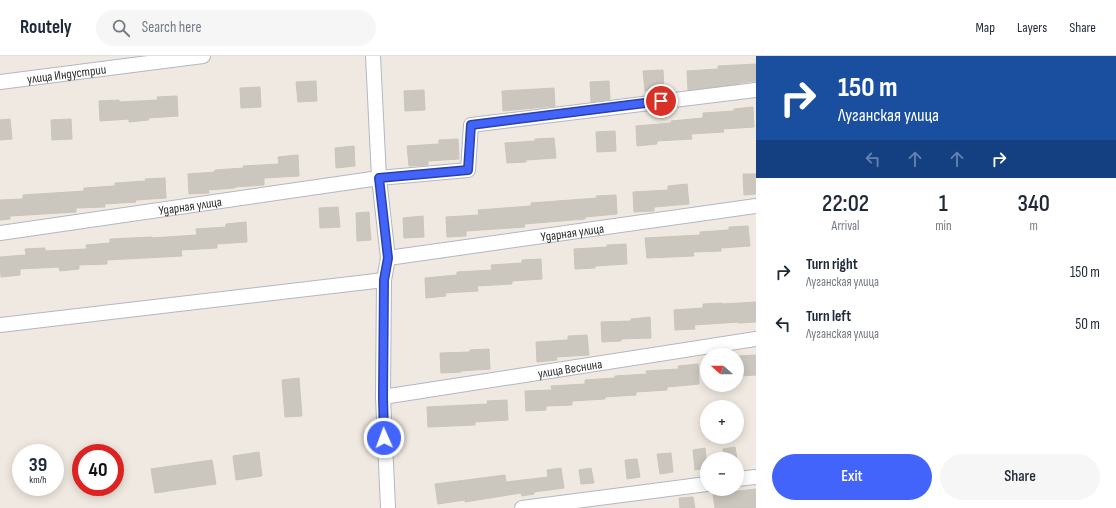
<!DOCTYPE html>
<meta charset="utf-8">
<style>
body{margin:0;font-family:"Sofia Sans Condensed",sans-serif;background:#f6f6f7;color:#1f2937;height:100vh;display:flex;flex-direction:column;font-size:15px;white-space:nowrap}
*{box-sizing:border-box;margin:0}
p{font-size:13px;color:#747a83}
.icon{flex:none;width:22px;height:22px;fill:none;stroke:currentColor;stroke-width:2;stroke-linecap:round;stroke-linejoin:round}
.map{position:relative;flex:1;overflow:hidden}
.details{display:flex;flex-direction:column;background:#fff;width:360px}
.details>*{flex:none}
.hud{background:#1a4fa0;color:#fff;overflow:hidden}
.needle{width:26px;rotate:291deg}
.controls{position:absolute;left:700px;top:292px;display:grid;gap:8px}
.controls a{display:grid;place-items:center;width:44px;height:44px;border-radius:50%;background:#fff;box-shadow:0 2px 10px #0003;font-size:20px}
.speed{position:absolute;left:12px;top:388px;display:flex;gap:8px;font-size:20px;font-weight:700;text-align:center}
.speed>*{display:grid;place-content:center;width:52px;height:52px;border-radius:50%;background:#fff;box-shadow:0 2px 10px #0003;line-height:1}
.speed small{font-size:10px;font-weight:400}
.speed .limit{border:6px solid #d22;background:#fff;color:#111}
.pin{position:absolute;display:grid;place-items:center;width:34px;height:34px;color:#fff;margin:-17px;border:2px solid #fff;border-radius:50%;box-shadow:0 1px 4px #0007}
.me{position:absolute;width:44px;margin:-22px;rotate:358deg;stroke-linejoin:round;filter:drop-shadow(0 0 3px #0008)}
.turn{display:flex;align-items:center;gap:14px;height:84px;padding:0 16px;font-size:18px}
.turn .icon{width:52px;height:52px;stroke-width:2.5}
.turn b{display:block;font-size:28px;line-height:34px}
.lanes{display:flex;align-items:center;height:38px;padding:0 16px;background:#0003;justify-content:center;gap:20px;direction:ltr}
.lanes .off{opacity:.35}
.eta{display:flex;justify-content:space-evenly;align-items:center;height:68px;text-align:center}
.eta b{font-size:24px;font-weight:600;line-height:28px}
.cta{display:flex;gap:8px;margin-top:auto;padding:8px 16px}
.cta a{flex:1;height:46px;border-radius:24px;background:#4264fb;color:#fff;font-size:16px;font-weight:600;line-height:46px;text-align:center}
.cta a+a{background:#f6f6f7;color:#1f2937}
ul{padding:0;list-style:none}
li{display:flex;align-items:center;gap:12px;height:52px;padding:0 16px}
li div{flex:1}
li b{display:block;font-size:15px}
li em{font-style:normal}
header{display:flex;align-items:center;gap:24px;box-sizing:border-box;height:56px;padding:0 20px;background:#fff;border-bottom:1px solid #e0e1e3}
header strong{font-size:19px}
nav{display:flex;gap:22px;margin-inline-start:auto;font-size:14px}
.search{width:280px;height:36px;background:#f6f6f7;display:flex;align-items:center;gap:10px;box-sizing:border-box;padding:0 14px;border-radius:22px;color:#747a83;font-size:15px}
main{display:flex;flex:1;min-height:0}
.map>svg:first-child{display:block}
</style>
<header>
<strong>Routely</strong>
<div class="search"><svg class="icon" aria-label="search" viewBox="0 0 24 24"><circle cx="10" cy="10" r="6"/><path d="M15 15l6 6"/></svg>Search here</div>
<nav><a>Map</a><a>Layers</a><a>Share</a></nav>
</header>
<main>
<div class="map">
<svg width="756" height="452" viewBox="0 0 756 452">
<rect width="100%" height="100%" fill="#efe9e1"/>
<g fill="#cbc7bf" stroke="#cbc5ba">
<polygon points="756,8 756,25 739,27 739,28 688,34 687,15 718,13 718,10"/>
<polygon points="663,14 664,34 645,35 643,15"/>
<polygon points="316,25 317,45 298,46 296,26"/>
<polygon points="609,25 610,43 591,46 590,26"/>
<polygon points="260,31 261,51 241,52 240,32"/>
<polygon points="554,32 555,50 503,55 502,35"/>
<polygon points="424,34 425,54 405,55 404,35"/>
<polygon points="177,40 178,60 148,62 149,64 129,66 129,63 100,65 99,45 119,44 119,46 158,44 157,41"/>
<polygon points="753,51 754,71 723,73 724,76 691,78 692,83 657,85 657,88 637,90 636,70 671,67 671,65 703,62 703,57 734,55 734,53"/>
<polygon points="10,63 12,83 0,84 0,64"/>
<polygon points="71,63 72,83 52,84 51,64"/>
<polygon points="615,75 616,95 597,96 596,76"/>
<polygon points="554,82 556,102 526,104 526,106 507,107 505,87 535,85 535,83"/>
<polygon points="458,83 459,103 428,105 428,109 409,110 407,90 439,88 439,84"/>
<polygon points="354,90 355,110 336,112 335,92"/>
<polygon points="298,99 299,120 264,122 264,129 235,131 235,132 208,134 209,137 189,138 188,118 215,116 215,114 244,112 243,110 279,108 278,101"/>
<polygon points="743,118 756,118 756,138 744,139"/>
<polygon points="165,122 166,142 135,144 136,146 104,148 105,151 76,152 76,156 10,160 10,163 0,164 0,144 23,143 23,139 84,135 84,132 115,130 115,127 146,125 145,123"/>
<polygon points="687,128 689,148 654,151 654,155 634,156 633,136 668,134 668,130"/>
<polygon points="616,139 617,158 585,161 585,163 524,168 525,171 466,175 466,180 447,181 446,161 479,159 478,154 531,150 531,147 597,142 596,140"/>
<polygon points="338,151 340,171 320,172 319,152"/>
<polygon points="369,156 370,173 371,184 357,185 356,157"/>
<polygon points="423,160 424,181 404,182 403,162"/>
<polygon points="246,166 247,186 217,188 217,192 181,194 182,200 107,204 107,208 79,209 79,213 60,215 59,211 20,213 20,219 1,221 0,201 26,199 25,193 45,192 45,195 87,193 86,189 110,187 110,183 152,181 152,182 197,179 196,173 226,171 226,168"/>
<polygon points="748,170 750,190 721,192 721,195 693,196 694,200 647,202 645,182 700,179 700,176 729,174 729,171"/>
<polygon points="626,188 627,208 595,210 595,212 575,213 574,193 607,191 607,189"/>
<polygon points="541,203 542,223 512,225 512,228 477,230 478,235 445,237 446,240 426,242 425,222 457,219 457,216 492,214 491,209 522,207 522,204"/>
<polygon points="756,246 756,266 739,267 739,266 694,269 695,273 675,274 674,254 703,252 703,248 722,247 722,248"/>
<polygon points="650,261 651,282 621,283 621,285 602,286 601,266 631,265 631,263"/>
<polygon points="587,279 589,299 556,301 557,304 537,306 536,286 568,284 568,280"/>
<polygon points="489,293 490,313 461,315 461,316 441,317 440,297 470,296 470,294"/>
<polygon points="756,299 756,319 740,320 739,300"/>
<polygon points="698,308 699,328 667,331 667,334 636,336 636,339 605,341 605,343 572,345 572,349 546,350 546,354 526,355 525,335 552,334 551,330 585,328 585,324 615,322 615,320 647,318 646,315 679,313 678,310"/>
<polygon points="299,322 302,360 285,361 282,324"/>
<polygon points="507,344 508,364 475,366 475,369 428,371 427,351 488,348 487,345"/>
<polygon points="735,391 737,403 724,403 723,393"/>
<polygon points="705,392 707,412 695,414 693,394"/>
<polygon points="259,396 262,420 236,424 233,400"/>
<polygon points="671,397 673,416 660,418 657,398"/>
<polygon points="637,403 640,421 627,423 625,404"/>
<polygon points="212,404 216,428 155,437 151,413"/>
<polygon points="561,412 564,432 534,436 534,438 522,440 521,437 465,446 465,444 438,448 435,428 505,419 506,426 548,421 547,414"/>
<polygon points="591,412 594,427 581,428 579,414"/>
<polygon points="756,433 756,452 715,452 713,438"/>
<polygon points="693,441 695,452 680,452 679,442"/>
</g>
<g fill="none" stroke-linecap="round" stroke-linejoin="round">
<defs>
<g id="minor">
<polyline points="373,0 379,122 388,202 384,224 383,341 388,452"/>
<path id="s1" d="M0,26L203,0"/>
<path id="s2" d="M0,177L379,122L468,114L471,69L756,34"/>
<path id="s3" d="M388,202L756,150"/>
<polyline points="0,269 384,224"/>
<path id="s4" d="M383,341L756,283"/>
<polyline points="737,423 756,421"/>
<polyline points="522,452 707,428"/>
</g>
</defs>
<use href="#minor" stroke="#b4b7c1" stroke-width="16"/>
<use href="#minor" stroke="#fff" stroke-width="14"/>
</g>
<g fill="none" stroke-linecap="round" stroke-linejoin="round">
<defs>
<polyline id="route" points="384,382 383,341 384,224 388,202 379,122 468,114 471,69 661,45"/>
</defs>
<use href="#route" stroke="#2b41a3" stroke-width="10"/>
<use href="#route" stroke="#4264fb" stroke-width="7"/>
</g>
<g text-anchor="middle" stroke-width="3" stroke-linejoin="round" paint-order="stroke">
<g font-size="13" fill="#2e2e2e" stroke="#fff">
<text dy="5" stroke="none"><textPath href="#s1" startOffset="67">улица Индустрии</textPath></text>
<text dy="5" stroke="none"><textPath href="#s2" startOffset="192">Ударная улица</textPath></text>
<text dy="5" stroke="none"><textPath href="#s3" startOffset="186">Ударная улица</textPath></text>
<text dy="5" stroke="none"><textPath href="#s4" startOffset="189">улица Веснина</textPath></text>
</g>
</g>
</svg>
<div class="controls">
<a><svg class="needle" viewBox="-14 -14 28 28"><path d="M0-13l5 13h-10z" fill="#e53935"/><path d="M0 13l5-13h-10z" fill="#747a83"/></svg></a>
<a>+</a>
<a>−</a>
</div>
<div class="speed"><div>39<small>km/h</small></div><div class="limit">40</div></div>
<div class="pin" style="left:661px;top:45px;background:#d93025"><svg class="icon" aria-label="arrive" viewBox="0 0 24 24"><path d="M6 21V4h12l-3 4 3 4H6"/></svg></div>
<svg class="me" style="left:384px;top:382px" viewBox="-20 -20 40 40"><circle r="17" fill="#4264fb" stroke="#fff" stroke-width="3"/><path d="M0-11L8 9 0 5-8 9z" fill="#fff"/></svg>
</div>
<section class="details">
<div class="hud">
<div class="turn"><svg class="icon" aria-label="right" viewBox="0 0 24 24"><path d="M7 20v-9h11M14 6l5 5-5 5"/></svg><div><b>150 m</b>Луганская улица</div></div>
<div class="lanes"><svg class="icon off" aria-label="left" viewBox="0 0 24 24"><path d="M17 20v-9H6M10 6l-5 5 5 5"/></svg><svg class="icon off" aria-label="ahead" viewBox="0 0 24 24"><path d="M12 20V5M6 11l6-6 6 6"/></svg><svg class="icon off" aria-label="ahead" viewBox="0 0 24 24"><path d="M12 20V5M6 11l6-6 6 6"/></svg><svg class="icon" aria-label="right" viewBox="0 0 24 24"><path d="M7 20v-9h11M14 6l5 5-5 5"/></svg></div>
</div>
<div class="eta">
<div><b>22:02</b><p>Arrival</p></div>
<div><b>1</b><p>min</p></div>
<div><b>340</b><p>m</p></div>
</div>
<ul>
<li><svg class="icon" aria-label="right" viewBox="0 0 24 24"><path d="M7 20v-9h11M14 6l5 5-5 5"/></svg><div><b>Turn right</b><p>Луганская улица</p></div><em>150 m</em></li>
<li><svg class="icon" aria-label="left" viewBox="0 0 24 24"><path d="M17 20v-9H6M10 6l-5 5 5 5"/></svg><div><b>Turn left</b><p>Луганская улица</p></div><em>50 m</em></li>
</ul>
<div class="cta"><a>Exit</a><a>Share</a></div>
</section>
</main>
